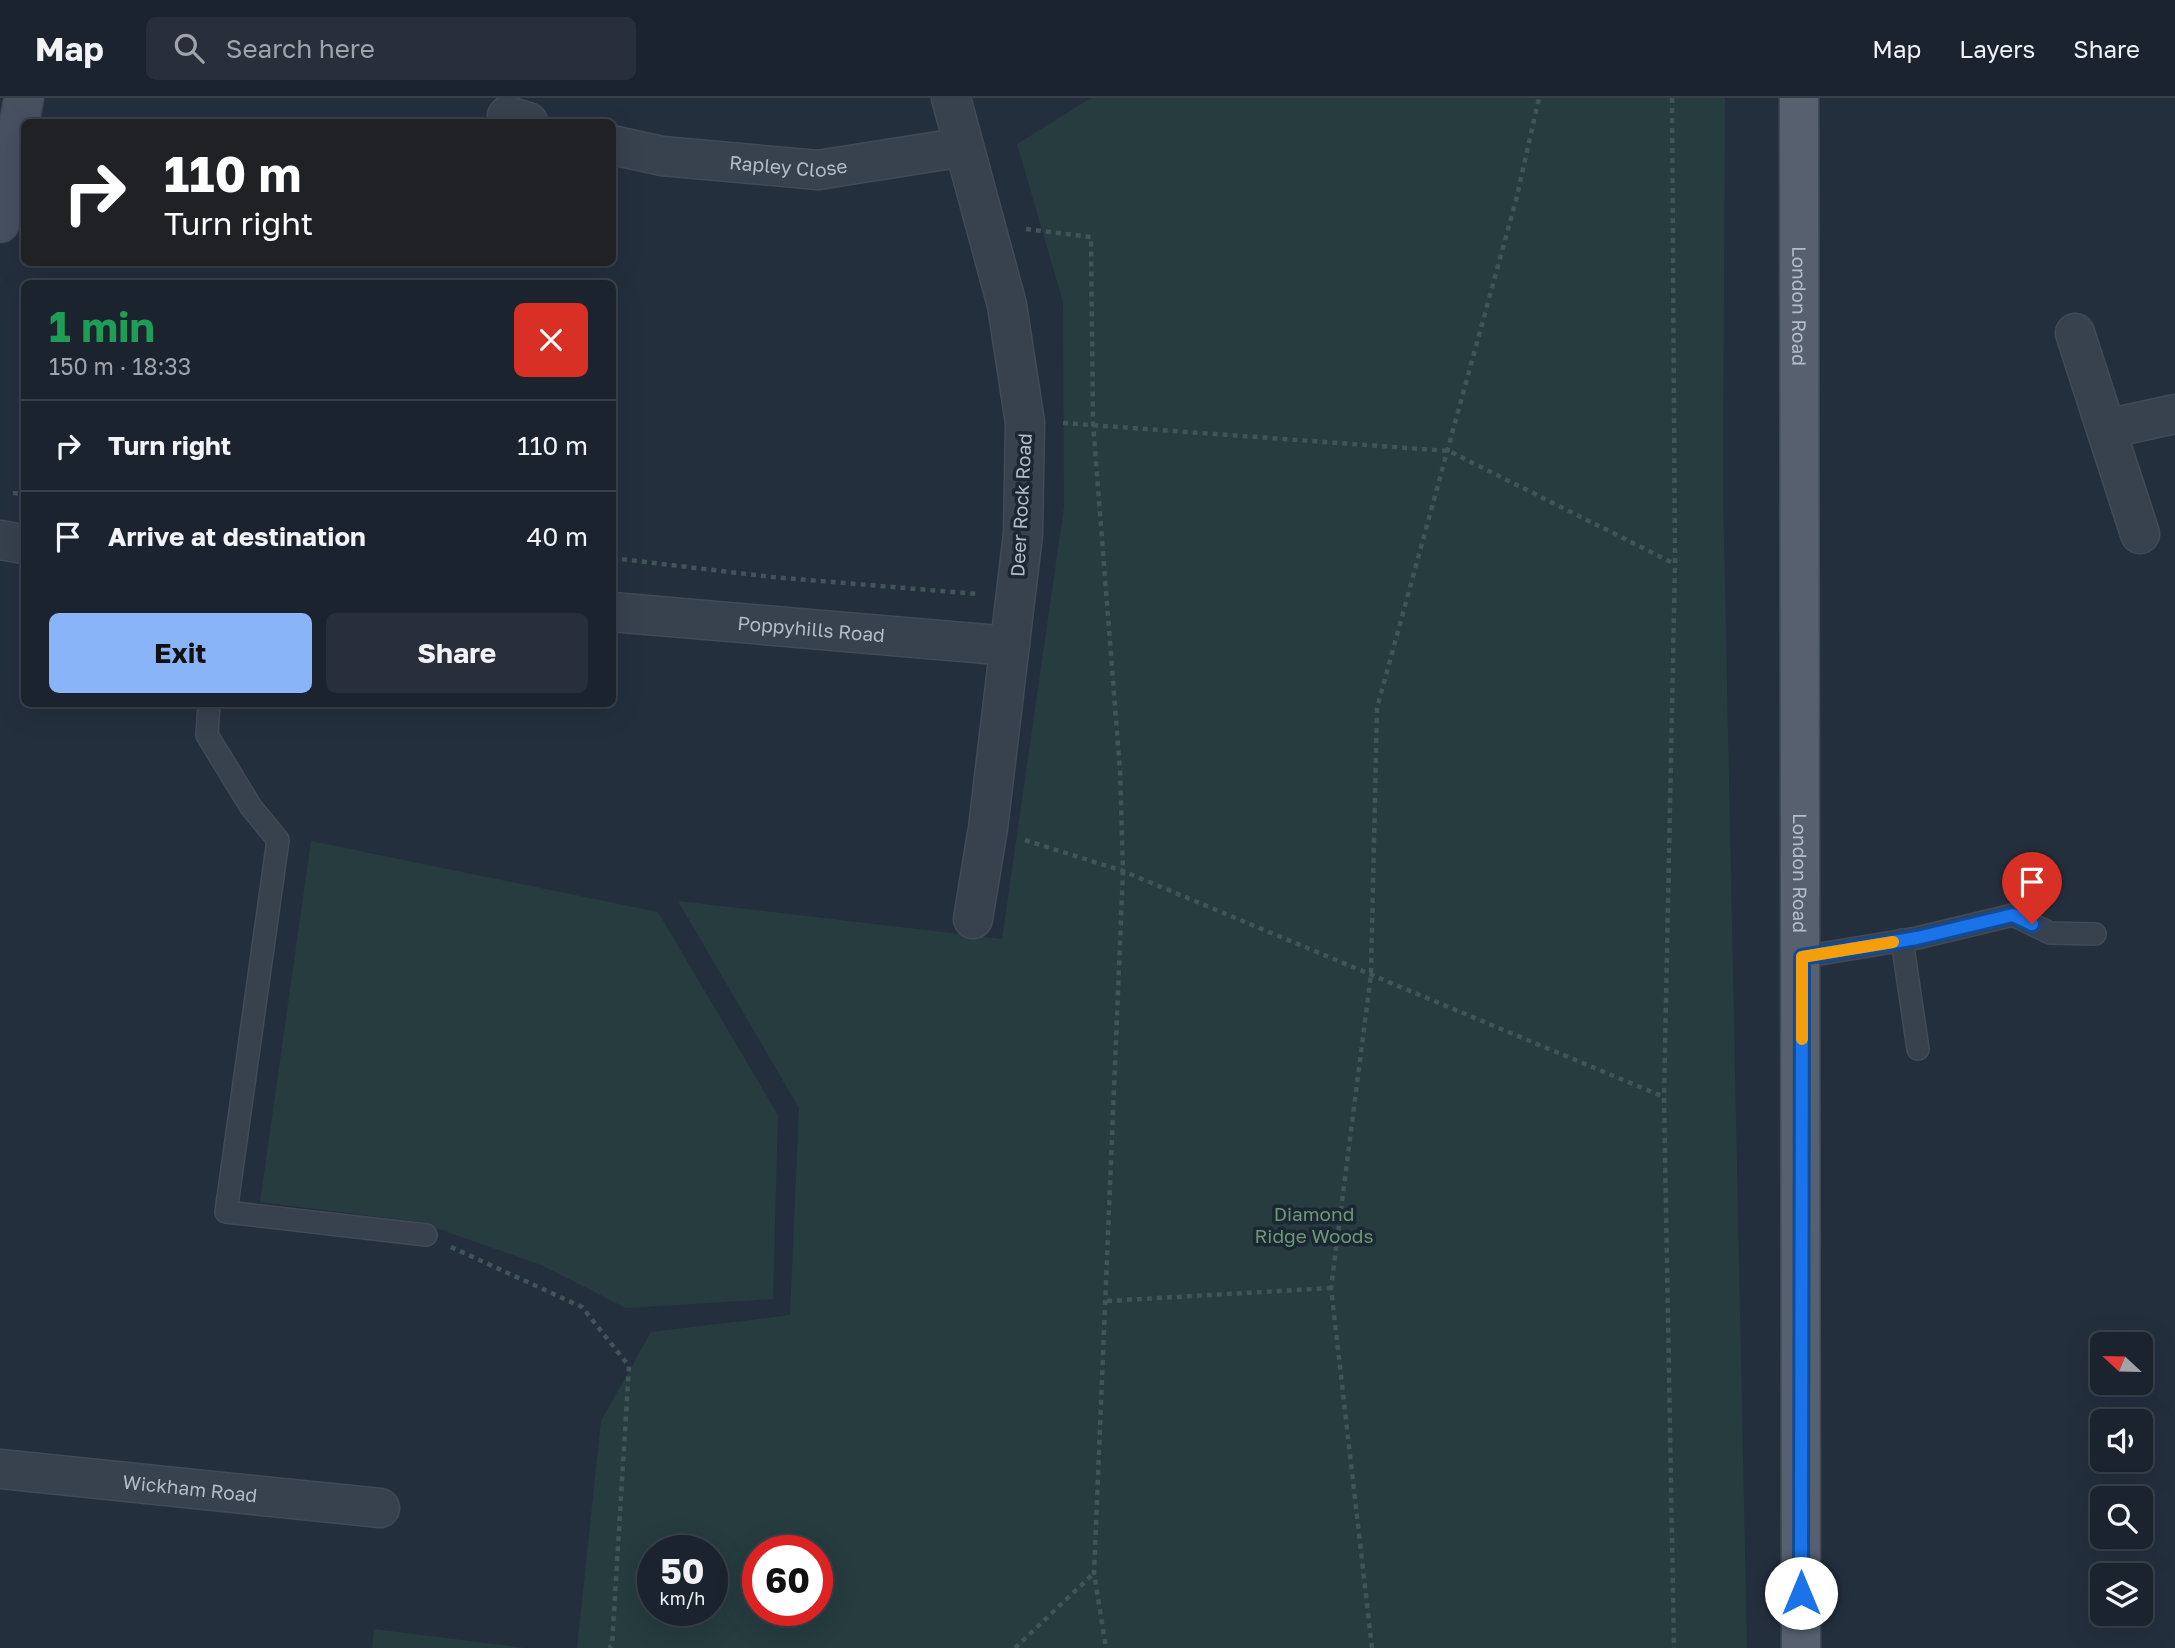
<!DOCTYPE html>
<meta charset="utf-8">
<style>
body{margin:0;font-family:"Golos Text",sans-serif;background:#282f3a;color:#f1f3f6;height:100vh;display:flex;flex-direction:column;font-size:26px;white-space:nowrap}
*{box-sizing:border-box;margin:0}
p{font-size:23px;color:#a0a4aa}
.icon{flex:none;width:38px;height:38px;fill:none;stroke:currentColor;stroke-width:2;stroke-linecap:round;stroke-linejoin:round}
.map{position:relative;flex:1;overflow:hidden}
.details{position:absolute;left:21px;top:182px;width:595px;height:427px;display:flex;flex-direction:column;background:#1b232e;border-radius:10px;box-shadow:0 7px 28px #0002,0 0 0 2px #39404a}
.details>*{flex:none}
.top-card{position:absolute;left:21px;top:21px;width:595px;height:147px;border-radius:10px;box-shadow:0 7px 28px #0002,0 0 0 2px #39404a;background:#202124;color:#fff;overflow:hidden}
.needle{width:46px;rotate:292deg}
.buttons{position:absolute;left:2090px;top:1234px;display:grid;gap:14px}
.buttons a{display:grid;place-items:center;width:63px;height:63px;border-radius:10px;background:#1b232e;box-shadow:0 7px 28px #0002,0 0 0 2px #39404a;font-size:35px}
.speed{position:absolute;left:637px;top:1437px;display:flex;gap:14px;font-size:35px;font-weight:700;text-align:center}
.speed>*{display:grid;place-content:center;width:91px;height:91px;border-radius:50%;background:#1b232e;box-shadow:0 7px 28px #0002,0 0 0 2px #39404a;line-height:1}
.speed small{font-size:18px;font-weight:400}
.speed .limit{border:10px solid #d22;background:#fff;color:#111}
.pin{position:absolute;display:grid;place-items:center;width:60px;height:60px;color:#fff;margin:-72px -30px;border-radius:50% 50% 50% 0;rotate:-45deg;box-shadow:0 0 7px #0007}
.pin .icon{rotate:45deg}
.me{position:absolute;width:77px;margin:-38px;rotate:0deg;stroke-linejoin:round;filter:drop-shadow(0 0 5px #0008)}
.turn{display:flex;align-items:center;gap:24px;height:147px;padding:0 28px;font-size:32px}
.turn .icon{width:91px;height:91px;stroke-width:2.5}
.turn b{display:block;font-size:49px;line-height:60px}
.round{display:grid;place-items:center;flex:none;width:74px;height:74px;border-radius:10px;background:#282f3a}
.headline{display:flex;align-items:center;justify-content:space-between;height:119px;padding:0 28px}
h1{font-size:42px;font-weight:700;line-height:52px;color:#1e9e55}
.button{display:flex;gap:14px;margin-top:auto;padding:14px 28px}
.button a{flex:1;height:80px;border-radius:10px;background:#8ab4f8;color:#111;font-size:28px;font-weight:700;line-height:80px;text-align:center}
.button a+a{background:#282f3a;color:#f1f3f6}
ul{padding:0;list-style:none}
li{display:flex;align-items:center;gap:21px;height:91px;padding:0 28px;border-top:2px solid #39404a}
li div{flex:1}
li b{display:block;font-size:26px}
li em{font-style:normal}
header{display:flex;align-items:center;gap:42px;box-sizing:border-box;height:98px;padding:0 35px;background:#1b232e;border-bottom:2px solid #39404a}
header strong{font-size:33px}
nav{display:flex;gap:38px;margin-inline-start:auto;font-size:24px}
.search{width:490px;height:63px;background:#282f3a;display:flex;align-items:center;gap:18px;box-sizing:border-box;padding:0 24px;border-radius:10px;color:#a0a4aa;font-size:26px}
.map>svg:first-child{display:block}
</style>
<header>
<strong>Map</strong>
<div class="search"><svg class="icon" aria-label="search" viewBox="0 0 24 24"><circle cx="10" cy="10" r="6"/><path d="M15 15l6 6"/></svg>Search here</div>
<nav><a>Map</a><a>Layers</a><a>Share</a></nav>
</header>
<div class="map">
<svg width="2175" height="1550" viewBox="0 0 2175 1550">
<rect width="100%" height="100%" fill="#242f3e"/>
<g fill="#263c3f" fill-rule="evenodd">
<path d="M1091,0H1725L1723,394L1747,1550H577L601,1323L651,1234L790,1217L799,1010L678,803L1002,841L1064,409L1063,204L1017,46ZM653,1452H712V1512H653ZM758,1452H817V1512H758Z"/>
<polygon points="311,743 658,814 778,1017 773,1201 626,1210 541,1167 419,1124 260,1104"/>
<polygon points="374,1531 525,1550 372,1550"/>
</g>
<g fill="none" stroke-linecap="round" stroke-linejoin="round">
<defs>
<g id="lane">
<polyline points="209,606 207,637 251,709 278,742 226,1114 426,1137"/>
<polyline points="1902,842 1918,951"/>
<polyline points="1802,859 1917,840 2013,817 2050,835 2095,836"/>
</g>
<g id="street">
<polyline points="951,0 1007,207 1025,325 1023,436 988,730 973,821"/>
<polyline points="507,18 528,24"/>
<path id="s1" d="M612,47L662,58L818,72L964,49"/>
<polyline points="2075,235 2140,436"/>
<polyline points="2106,331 2175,316"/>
<polyline points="0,442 24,446"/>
<path id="s2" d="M612,514L1010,548"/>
<path id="s3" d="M0,1371L380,1410"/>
</g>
<polyline id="secondary" points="0,125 24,0"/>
<g id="primary">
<path id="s4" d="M1799,0L1801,1550"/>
</g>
</defs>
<use href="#lane" stroke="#414a57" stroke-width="24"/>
<use href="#street" stroke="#414a57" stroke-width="41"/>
<use href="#secondary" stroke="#414a57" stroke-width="41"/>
<use href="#primary" stroke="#414a57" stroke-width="41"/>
<g stroke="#3f5557" stroke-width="4.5" stroke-dasharray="5 5" stroke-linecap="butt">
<polyline points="1672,0 1675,466 1664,999 1674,1550"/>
<polyline points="1026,131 1091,139 1093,325 1120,673 1123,773 1094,1475 1106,1550"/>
<polyline points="1063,325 1449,353 1675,466"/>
<polyline points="13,395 24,396"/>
<polyline points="612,460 772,479 977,496"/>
<polyline points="1025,742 1123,773 1664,999"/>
<polyline points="451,1149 582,1209 629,1268 612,1547 609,1550"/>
<polyline points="1107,1203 1331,1190"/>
<polyline points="1015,1550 1094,1475"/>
<polyline points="1372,1550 1331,1190 1371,876 1377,610 1516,102 1539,0"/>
</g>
<use href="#lane" stroke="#38414e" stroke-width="21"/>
<use href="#street" stroke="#38414e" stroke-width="38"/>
<use href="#secondary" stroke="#465061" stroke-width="38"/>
<use href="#primary" stroke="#56606e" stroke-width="38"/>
</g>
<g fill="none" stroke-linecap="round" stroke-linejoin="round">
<defs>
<polyline id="route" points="1801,1495 1802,859 1917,840 2013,817 2032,826"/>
</defs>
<use href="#route" stroke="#114b97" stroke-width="18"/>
<use href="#route" stroke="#1a73e8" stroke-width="12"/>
<polyline stroke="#f59e0b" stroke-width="12" points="1802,941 1802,859 1893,844"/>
</g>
<g text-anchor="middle" stroke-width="7" stroke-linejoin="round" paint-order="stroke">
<g font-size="19" fill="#b4bcc9" stroke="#1d2633">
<text dy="7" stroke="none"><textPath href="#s1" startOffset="178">Rapley Close</textPath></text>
<text dy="7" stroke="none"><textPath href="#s4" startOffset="208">London Road</textPath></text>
<text transform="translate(1021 407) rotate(-87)" y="7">Deer Rock Road</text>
<text dy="7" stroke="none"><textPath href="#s2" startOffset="200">Poppyhills Road</textPath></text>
<text dy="7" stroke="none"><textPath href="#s4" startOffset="775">London Road</textPath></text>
<text dy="7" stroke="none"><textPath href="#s3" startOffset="191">Wickham Road</textPath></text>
</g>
<g font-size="19" fill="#6b9a76" stroke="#1d2633">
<text x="1314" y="1123">Diamond<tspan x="1314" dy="22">Ridge Woods</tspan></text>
</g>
</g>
</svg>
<div class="buttons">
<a><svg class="needle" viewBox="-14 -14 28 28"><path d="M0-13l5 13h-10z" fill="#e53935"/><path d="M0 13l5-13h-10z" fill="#a0a4aa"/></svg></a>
<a><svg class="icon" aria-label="sound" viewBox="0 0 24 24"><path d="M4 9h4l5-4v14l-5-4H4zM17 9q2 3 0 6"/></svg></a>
<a><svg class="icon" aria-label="search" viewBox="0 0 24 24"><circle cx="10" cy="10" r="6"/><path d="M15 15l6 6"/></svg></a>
<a><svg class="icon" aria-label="layers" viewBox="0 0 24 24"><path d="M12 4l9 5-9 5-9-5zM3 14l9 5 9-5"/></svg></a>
</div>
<div class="speed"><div>50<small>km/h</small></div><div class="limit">60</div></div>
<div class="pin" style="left:2032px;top:826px;background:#d93025"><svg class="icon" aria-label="arrive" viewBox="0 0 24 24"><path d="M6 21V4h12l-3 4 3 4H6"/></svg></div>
<svg class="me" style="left:1801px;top:1495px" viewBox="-20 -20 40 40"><circle r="19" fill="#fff"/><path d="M0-13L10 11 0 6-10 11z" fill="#1a73e8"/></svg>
<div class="top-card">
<div class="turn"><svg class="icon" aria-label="right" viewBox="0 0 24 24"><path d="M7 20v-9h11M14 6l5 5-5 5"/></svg><div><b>110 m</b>Turn right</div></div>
</div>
<section class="details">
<div class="headline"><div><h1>1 min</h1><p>150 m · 18:33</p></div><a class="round" style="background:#d93025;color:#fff"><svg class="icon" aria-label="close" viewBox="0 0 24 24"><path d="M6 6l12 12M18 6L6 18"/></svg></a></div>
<ul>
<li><svg class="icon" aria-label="right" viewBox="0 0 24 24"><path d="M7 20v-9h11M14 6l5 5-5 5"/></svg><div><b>Turn right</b></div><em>110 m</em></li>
<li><svg class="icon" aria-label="arrive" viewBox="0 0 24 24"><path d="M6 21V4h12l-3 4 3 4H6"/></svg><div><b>Arrive at destination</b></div><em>40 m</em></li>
</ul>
<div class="button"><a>Exit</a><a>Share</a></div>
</section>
</div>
